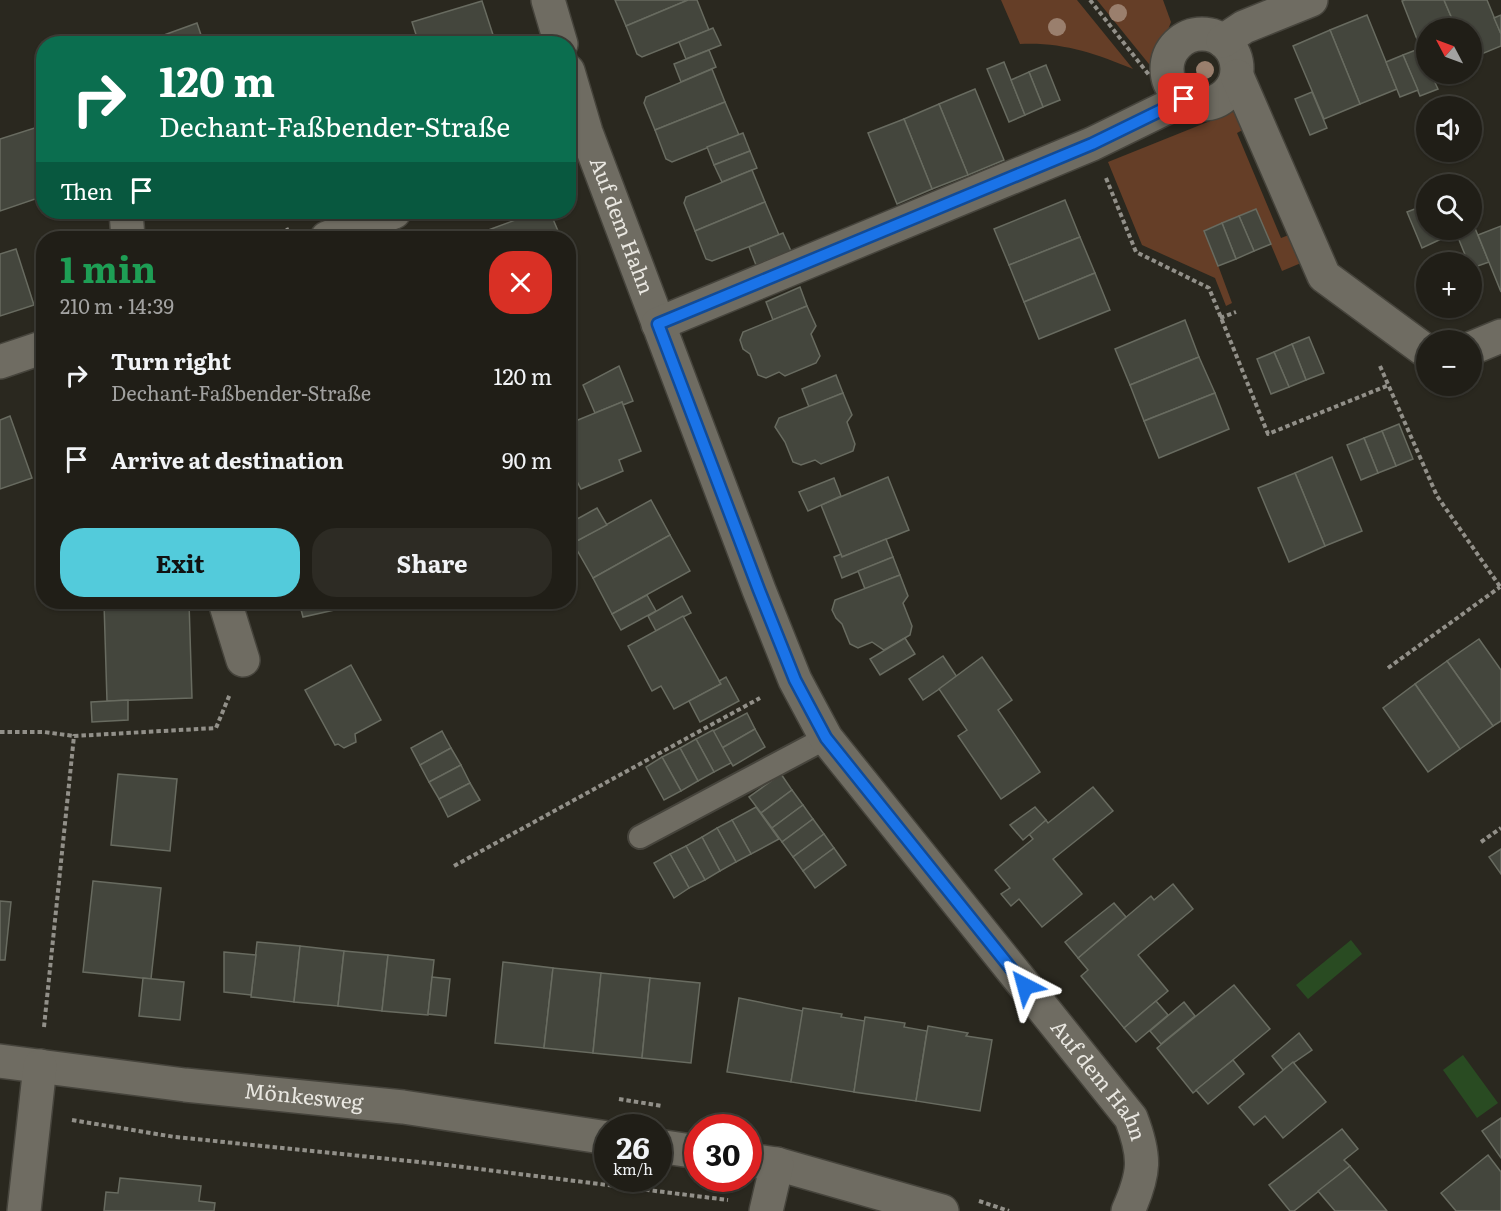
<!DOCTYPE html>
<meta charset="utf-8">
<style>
body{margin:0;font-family:Literata,serif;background:#2d2b24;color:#f1f3f6;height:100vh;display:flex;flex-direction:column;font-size:22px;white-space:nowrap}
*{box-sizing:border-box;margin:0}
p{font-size:20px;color:#a2a2a1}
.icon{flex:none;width:33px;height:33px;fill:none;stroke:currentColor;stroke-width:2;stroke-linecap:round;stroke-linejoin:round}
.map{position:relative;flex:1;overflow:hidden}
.drawer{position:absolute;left:36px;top:231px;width:540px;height:378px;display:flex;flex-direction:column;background:#201e17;border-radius:24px;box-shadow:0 2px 4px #0004,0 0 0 2px #3d3c36}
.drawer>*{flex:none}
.banner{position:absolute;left:36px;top:36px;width:540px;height:183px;border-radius:24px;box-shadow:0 2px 4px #0004,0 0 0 2px #3d3c36;background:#0b6e4f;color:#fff;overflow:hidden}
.needle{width:39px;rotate:311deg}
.fabs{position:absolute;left:1416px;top:18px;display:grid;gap:12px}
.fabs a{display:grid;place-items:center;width:66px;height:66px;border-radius:50%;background:#201e17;box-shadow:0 2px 4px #0004,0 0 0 2px #3d3c36;font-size:30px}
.speed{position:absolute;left:594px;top:1114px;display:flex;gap:12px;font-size:30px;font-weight:700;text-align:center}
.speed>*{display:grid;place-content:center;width:78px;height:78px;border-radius:50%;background:#201e17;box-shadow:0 2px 4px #0004,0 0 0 2px #3d3c36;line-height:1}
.speed small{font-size:15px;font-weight:400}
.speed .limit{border:9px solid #d22;background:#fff;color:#111}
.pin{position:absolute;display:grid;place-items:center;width:51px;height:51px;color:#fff;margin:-26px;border-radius:12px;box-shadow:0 3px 9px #0006}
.me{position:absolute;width:66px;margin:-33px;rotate:321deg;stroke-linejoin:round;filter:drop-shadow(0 0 4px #0008)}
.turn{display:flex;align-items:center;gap:21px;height:126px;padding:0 24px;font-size:27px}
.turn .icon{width:78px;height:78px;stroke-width:2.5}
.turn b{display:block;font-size:42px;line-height:51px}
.then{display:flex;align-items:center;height:57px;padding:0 24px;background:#0003;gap:12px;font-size:22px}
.round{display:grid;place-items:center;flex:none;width:63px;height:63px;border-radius:24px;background:#2d2b24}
.head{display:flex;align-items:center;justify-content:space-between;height:102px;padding:0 24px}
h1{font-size:36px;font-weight:700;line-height:45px;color:#1e9e55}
.primary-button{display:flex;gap:12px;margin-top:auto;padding:12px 24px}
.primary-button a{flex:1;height:69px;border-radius:24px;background:#53cbdb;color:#111;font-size:24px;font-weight:700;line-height:69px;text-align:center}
.primary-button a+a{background:#2d2b24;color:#f1f3f6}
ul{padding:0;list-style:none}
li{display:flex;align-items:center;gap:18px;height:84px;padding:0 24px}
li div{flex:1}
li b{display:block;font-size:22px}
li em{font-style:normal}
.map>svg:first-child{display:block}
</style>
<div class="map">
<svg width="1501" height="1211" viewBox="0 0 1501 1211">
<rect width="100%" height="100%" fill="#2a281f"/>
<g fill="#653e27">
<path d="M1001,0H1077L1133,69C1094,53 1062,42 1020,44Z"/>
<polygon points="1097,0 1163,0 1171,22 1153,69"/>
<polygon points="1235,111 1250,126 1237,133 1281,238 1294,233 1301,263 1282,271 1256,209 1205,230 1232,303 1226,306 1215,278 1142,245 1108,162"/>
</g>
<g fill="#294b22">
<polygon points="1351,940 1362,954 1308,999 1296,985"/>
<polygon points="1463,1055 1498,1103 1477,1118 1443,1070"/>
</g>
<g fill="#44463d" stroke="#686b60" stroke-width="1.5">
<polygon points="615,0 688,0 626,26"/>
<polygon points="688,0 697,0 709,30 642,57 637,54 626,26"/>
<polygon points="1405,0 1444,0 1456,28 1426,28 1426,62 1402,1"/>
<polygon points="1444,0 1487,0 1501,34 1501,46 1472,58 1472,28 1456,28"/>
<polygon points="482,1 496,44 419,44 412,22"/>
<polygon points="1367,15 1397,89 1360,104 1330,30"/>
<polygon points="1501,15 1501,34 1494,18"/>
<polygon points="197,23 204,44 155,44 153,39"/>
<polygon points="713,28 721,45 686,59 679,42"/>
<polygon points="1330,30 1360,104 1324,119 1293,46"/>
<polygon points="1421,48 1426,62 1426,74 1431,74 1438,89 1420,96 1403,55"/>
<polygon points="709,50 716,67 681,82 674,64"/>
<polygon points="1403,55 1418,90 1400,97 1386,62"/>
<polygon points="1004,62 1025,115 1009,122 987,69"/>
<polygon points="1046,65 1060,100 1043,107 1029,72"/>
<polygon points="712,69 725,102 655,130 644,103 646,97"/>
<polygon points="1029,72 1043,107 1025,115 1011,80"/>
<polygon points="975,89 1004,160 968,175 939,104"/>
<polygon points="1312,92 1327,128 1310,135 1295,99"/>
<polygon points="725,102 739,135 672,162 666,159 655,130"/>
<polygon points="939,104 968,175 932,189 904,119"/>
<polygon points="904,119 932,189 897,204 868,133"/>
<polygon points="44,125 44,196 0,211 0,139"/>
<polygon points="743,133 750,151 714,165 707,147"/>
<polygon points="750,151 757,168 722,182 714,165"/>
<polygon points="752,170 765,202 695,231 684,203 686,197"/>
<polygon points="1065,200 1080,237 1009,265 994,229"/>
<polygon points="765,202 779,235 712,261 706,259 695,231"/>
<polygon points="1425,205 1426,230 1435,230 1439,240 1422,248 1407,212"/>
<polygon points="1256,209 1271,244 1254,251 1239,216"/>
<polygon points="186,212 236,212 187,215"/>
<polygon points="550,212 561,238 486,238 483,232 537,212"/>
<polygon points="1239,216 1254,251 1236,259 1222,223"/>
<polygon points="1472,221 1489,262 1472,268 1472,262 1468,262 1455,230 1472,230"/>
<polygon points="1222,223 1236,259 1218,266 1204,231"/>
<polygon points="1501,226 1501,292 1478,235"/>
<polygon points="1435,230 1455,230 1456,233 1439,240"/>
<polygon points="483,232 486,238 467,238"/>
<polygon points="783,233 791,251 756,265 749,247"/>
<polygon points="1080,237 1095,273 1024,302 1009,265"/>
<polygon points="16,249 34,305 0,316 0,254"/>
<polygon points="1095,273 1110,310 1039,339 1024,302"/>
<polygon points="800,287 807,306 773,320 766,302"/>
<polygon points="807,306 816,326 811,334 820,356 816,363 785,376 779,372 766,378 758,375 750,354 743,349 740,340 743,332"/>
<polygon points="1185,320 1199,357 1130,385 1115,349"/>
<polygon points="1309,337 1324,373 1306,380 1292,344"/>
<polygon points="1292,344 1306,380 1289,387 1274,352"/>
<polygon points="1274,352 1289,387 1271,394 1257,359"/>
<polygon points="1199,357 1215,393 1144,421 1130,385"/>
<polygon points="619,366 633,401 623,405 622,402 595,413 583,385"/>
<polygon points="836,375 843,393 809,407 802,389"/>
<polygon points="843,393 852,415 847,422 855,444 853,451 821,464 815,460 801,465 793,462 785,442 775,427 779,418"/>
<polygon points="1215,393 1229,429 1159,458 1144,421"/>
<polygon points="622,402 641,451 619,460 623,471 581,489 568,464 568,424"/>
<polygon points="10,416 32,478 0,489 0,420"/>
<polygon points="1399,424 1413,459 1396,466 1382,431"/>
<polygon points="1382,431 1396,466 1378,473 1364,438"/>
<polygon points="1364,438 1378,473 1361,480 1347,445"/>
<polygon points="1332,457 1362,531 1325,546 1295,473"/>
<polygon points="1295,473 1325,546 1289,562 1258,488"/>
<polygon points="888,477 909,530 842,557 821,505"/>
<polygon points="834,478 841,496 808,511 799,492"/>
<polygon points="651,500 670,535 593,578 573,543"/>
<polygon points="597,508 607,525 573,543 568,534 568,524"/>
<polygon points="670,535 690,571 612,614 593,578"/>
<polygon points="886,539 893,557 842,578 834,557 841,554 842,557"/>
<polygon points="893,557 900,575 865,589 858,571"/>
<polygon points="900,575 908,596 903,603 912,626 910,635 884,650 872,642 858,648 850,644 842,624 836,618 832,610 835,600"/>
<polygon points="647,595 656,611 621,630 612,614"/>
<polygon points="682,596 691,613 656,631 648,616"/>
<polygon points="189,602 192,698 107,701 104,603"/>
<polygon points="299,602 356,602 357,605 303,617"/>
<polygon points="683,616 721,684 674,709 661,686 652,691 628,646"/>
<polygon points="905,638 915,654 880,675 870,659"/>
<polygon points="1479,639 1501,670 1501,721 1493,726 1447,661"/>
<polygon points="943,656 957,677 923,700 909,679"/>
<polygon points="982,657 1012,700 998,710 1040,772 1001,799 958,736 967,730 939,689"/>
<polygon points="1447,661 1493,726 1460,749 1415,684"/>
<polygon points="351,665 381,720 355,734 356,742 344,748 338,744 335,745 305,690"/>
<polygon points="726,677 739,701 700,722 689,701 721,684 719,681"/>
<polygon points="1415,684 1460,749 1428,772 1383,708"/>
<polygon points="128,700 128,720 92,722 91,702"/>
<polygon points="747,713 755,729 722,748 713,731"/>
<polygon points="755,729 765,747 733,766 722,748"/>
<polygon points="713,730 731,763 714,772 696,739"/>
<polygon points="442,731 451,748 420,765 411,748"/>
<polygon points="696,739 714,772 698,781 680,748"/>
<polygon points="451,748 461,765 429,782 420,765"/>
<polygon points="680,748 698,781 681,791 662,757"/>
<polygon points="662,757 681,791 664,800 646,767"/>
<polygon points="461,765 470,783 439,799 429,782"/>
<polygon points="118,774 177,779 170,851 111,845"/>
<polygon points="781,774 792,790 761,813 749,797"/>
<polygon points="470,783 480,800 448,817 439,799"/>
<polygon points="1093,787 1113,811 1053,859 1082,894 1042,927 1019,899 1011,906 1001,894 1010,888 995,870 1033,839 1029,834 1046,820 1048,823"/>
<polygon points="792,790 803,805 772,828 761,813"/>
<polygon points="803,805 813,819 782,842 772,828"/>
<polygon points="756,807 779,839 751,854 732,820"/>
<polygon points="1035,807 1046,820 1023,840 1010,825"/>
<polygon points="813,819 824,834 793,857 782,842"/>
<polygon points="732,820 751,854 736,862 717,828"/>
<polygon points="717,828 736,862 720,871 702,837"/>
<polygon points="824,834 834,848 803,871 793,857"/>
<polygon points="702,837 720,871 705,880 686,846"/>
<polygon points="686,846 705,880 689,888 670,854"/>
<polygon points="834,848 846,865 815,888 803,871"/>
<polygon points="1501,849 1501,874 1489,857"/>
<polygon points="670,854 689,888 674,898 654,863"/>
<polygon points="93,881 161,888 151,979 83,972"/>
<polygon points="1173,884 1193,909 1138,955 1168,991 1124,1028 1081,976 1088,970 1078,958 1151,896 1154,900"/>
<polygon points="0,901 11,902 5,960 0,960"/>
<polygon points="1114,903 1126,917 1078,958 1065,942"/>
<polygon points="257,942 300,946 294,1002 251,997"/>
<polygon points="300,946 344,951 338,1006 294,1002"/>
<polygon points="344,951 388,955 382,1011 338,1006"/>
<polygon points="224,952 256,955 251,995 224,992"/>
<polygon points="388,955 434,960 428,1015 382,1011"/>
<polygon points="503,962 553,968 544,1048 495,1043"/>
<polygon points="553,968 601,973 593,1053 544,1048"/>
<polygon points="601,973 650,978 642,1058 593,1053"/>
<polygon points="432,977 450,979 446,1016 428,1014"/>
<polygon points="143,978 184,982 180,1020 139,1016"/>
<polygon points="650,978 700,983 691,1063 642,1058"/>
<polygon points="1234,985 1270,1029 1193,1093 1157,1048"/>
<polygon points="739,998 803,1011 791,1082 727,1072"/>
<polygon points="1156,1001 1168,1015 1136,1042 1124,1028"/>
<polygon points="1184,1002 1195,1016 1161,1044 1150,1031"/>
<polygon points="803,1008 842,1014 841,1017 865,1021 854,1092 791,1082"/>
<polygon points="865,1017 905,1023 904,1027 927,1031 916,1101 854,1092"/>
<polygon points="928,1026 968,1033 966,1036 992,1040 980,1111 916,1101"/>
<polygon points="1299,1033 1312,1050 1283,1070 1272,1056"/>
<polygon points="1233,1060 1244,1074 1208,1104 1196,1090"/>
<polygon points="1293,1062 1326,1102 1283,1138 1265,1116 1254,1125 1239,1107"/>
<polygon points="1501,1118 1501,1158 1482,1131"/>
<polygon points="1342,1129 1358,1149 1344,1160 1350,1166 1294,1211 1290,1211 1269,1185"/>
<polygon points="1488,1155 1501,1172 1501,1211 1456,1211 1441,1193"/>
<polygon points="1350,1166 1387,1211 1335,1211 1318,1191"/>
<polygon points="120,1178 201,1186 199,1201 215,1203 214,1211 104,1211 106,1192 118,1193"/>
</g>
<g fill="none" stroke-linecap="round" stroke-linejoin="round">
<defs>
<polyline id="service" points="640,837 826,738"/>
<g id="minor">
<polyline points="548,0 561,44"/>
<circle cx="1202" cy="69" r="35"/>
<polyline points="1223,41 1244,27 1311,0"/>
<path id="s1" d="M568,71L586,132L759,590L795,680L826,738L1131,1118C1146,1157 1145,1173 1128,1211"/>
<polyline points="1237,76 1324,276 1426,351"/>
<polyline points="126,212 128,238"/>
<polyline points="327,238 394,212"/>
<polyline points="658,324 1092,144 1184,99"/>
<polyline points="1472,348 1501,336"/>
<polyline points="0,362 44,347"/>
<polyline points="225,602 243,660"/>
<path id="s2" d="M0,1061L185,1085L403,1107L608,1138"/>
<polyline points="658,1146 698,1152"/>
<polyline points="748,1160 777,1164 942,1211"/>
<polyline points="24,1211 40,1066"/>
<polyline points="766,1211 777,1164"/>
</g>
</defs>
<use href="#service" stroke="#46443c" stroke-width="26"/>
<use href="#minor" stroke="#46443c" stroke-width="36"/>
<g stroke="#929089" stroke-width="4" stroke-dasharray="4.5 3" stroke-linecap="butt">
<polyline points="1090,0 1149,75"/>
<polyline points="1106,178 1136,252 1209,288 1268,434 1389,385"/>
<polyline points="430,218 446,212"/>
<polyline points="265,238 289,229"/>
<polyline points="1220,318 1236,312"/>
<polyline points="1380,366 1437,496 1501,588"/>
<polyline points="1388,668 1500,587"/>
<polyline points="0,732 44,732 74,736"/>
<polyline points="1481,842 1501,828"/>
<polyline points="454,866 760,698"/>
<polyline points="44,1027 74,736 216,728 230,694"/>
<polyline points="619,1099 662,1106"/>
<polyline points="72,1120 175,1137 439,1164 728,1200"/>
<polyline points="979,1201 1009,1211"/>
</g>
<use href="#service" stroke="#6f6c62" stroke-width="22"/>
<use href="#minor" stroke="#6f6c62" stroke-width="33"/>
</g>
<g fill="#9a7f6d">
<circle cx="1118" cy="13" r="9"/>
<circle cx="1057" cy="27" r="9"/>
<circle cx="1205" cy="70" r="9"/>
</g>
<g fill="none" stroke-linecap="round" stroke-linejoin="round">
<defs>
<polyline id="route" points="1025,986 826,738 795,680 759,590 658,324 1092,144 1184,99"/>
</defs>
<use href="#route" stroke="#114b97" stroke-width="15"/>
<use href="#route" stroke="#1a73e8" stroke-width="10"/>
</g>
<g text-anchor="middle" stroke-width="4.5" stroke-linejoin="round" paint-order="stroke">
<g font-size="21" fill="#e9e7e1" stroke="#211e15">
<text dy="7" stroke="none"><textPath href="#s1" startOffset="164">Auf dem Hahn</textPath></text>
<text dy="7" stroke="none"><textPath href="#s1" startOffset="1154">Auf dem Hahn</textPath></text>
<text dy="7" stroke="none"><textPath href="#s2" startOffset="306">Mönkesweg</textPath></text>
</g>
</g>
</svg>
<div class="fabs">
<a><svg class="needle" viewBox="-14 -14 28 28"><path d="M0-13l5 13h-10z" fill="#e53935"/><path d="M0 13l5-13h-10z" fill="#a2a2a1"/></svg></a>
<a><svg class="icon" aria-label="sound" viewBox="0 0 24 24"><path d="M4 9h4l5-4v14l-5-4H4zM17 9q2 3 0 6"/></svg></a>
<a><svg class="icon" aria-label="search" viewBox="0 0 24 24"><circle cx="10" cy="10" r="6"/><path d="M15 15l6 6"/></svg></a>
<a>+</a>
<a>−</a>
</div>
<div class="speed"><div>26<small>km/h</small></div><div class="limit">30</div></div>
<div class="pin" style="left:1184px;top:99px;background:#d93025"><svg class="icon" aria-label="arrive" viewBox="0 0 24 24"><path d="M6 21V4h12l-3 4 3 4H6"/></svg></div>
<svg class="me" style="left:1025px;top:986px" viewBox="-20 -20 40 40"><path d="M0-17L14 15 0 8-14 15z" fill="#1a73e8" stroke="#fff" stroke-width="4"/></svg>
<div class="banner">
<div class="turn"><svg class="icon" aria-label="right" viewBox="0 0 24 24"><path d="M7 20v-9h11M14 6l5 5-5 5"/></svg><div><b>120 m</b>Dechant-Faßbender-Straße</div></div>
<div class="then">Then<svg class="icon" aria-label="arrive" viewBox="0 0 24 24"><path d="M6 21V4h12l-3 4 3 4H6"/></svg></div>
</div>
<section class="drawer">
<div class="head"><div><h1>1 min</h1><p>210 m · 14:39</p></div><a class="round" style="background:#d93025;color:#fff"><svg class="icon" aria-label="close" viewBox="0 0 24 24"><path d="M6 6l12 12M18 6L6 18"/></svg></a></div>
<ul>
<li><svg class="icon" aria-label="right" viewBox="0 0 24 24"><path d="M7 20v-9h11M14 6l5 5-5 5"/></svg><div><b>Turn right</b><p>Dechant-Faßbender-Straße</p></div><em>120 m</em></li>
<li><svg class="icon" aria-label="arrive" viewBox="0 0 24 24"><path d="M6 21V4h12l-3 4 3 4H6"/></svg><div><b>Arrive at destination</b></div><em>90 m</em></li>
</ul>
<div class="primary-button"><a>Exit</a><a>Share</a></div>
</section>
</div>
